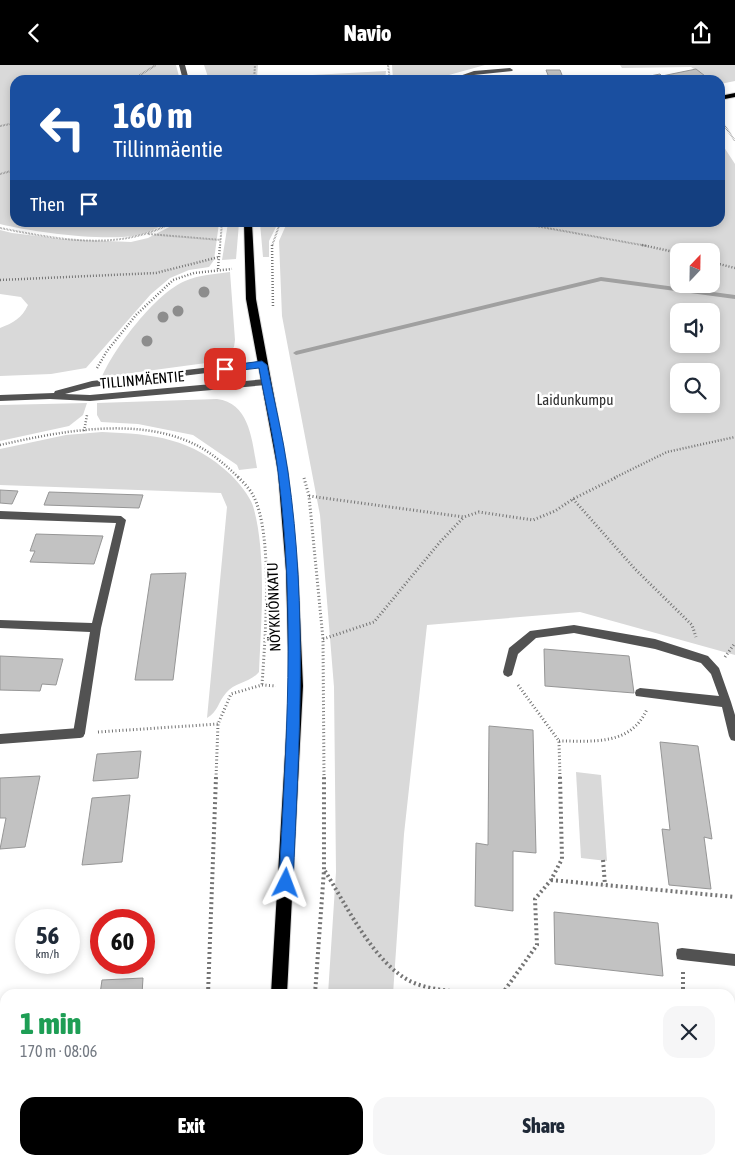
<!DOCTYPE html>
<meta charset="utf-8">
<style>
body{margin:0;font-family:"Asap Condensed",sans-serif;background:#f6f6f7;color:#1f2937;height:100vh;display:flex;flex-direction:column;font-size:19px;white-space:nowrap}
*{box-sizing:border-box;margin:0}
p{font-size:16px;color:#747a83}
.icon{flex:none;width:28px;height:28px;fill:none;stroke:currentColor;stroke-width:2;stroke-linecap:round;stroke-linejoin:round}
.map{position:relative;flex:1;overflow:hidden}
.drawer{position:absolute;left:0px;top:924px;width:735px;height:176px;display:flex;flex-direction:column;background:#fff;border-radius:15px 15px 0 0;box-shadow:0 2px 8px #0003}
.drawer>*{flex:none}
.banner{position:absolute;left:10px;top:10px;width:715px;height:152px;border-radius:15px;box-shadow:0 2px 8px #0003;background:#1a4fa0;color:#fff;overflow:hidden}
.needle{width:32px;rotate:22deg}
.controls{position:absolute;left:670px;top:178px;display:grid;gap:10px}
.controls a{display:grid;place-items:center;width:50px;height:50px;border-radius:10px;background:#fff;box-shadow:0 2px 8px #0003;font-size:25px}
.speed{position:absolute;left:15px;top:844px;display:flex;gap:10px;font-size:25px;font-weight:700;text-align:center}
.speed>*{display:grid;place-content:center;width:65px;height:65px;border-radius:50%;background:#fff;box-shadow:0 2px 8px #0003;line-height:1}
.speed small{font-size:12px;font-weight:400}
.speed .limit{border:8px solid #d22;background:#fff;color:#111}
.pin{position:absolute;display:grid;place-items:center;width:42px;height:42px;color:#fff;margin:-21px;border-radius:10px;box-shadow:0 2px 8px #0006}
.me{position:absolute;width:55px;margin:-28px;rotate:3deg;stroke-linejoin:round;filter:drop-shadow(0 0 4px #0008)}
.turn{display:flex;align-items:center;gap:18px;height:105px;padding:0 20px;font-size:22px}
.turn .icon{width:65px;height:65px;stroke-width:2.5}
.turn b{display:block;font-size:35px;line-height:42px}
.then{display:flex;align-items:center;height:48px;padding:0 20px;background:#0003;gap:10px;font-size:19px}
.round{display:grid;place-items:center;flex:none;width:52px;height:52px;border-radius:15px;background:#f6f6f7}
.overview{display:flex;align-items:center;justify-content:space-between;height:85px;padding:0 20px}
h1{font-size:30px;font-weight:800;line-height:38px;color:#1e9e55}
.action{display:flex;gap:10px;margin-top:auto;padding:10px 20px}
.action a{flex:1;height:58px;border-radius:15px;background:#000;color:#fff;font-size:20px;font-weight:800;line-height:58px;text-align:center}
.action a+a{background:#f6f6f7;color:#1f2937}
header{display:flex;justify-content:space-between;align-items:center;height:65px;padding:0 20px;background:#000;color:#fff;font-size:22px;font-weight:800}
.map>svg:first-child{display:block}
</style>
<header><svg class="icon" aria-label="back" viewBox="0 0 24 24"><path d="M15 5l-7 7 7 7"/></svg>Navio<svg class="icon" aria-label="share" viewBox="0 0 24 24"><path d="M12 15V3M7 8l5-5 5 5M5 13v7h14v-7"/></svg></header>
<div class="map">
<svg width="735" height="1099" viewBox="0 0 735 1099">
<rect width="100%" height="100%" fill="#fff"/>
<g fill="#d9d9d9" fill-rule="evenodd">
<path d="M0,0H176L180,15H15V158H167C159,162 148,168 139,170C107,177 32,167 0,159Z"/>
<polygon points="204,0 258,0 257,13 386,6 385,15 209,15"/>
<polygon points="392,0 485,0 431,15 393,15"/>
<polygon points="620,0 735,0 735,16 720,19 720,15 706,15 709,14 691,2 622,3"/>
<path d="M720,76L735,99V590L580,547L427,560L404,769L393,929H328L336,807L334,622L320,450L282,251L279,176L287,158H720ZM679,186H711V219H679ZM679,246H711V279H679ZM679,306H711V339H679Z"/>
<path d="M177,158H219L214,195L209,202L189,205L170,213L151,229L86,303L51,309L0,311V263C13,258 22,253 28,240L21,232L0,229V165L12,168L61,174L131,177L148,173Z"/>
<polygon points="228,158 239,158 236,194 222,195"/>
<polygon points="260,158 278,158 269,176 269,192 263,192"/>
<path d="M230,207L235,275L234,282L221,296L102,312C114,283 156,228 185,216C199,210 215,209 230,207Z"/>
<path d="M217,334C250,338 252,376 257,403L239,405L237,400L193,370L138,359L101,357L97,350V338Z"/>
<polygon points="87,338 83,350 69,361 0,376 0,340"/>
<path d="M102,367C154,369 192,373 231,410C239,418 249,430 253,441C267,488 261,559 259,607C250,618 235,617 226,628C218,637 218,647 207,653L227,442L221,428L0,420V384L66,370Z"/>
<polygon points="576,707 601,710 607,796 581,793"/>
<rect x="318" y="1095" width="64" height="4"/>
<rect x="573" y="1095" width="84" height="4"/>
</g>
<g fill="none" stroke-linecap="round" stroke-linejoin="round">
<polygon fill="#a0a0a0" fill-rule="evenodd" points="601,212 735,230 735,234 601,216 296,290 293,288 296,286"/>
</g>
<g fill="#c2c2c2" stroke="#969696">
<polygon points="696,4 709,14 635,14 660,9 662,11"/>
<polygon points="546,5 560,5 564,15 550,15"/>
<polygon points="0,425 18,426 12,439 0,438"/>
<polygon points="49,427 143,430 139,443 44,440"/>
<polygon points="36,469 103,471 94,499 30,497 35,486 30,486"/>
<polygon points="186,508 173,615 135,615 151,509"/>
<polygon points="544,584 629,591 634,628 545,621"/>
<polygon points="0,591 63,594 56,620 42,619 40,626 0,625"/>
<polygon points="489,661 533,665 536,788 513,786 513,846 475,841 476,778 488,780"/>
<polygon points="660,677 698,681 712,774 704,772 711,824 669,820 662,764 670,765"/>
<polygon points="141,686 138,713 93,716 97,689"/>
<polygon points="40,711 25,782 0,784 6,753 0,753 0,713"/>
<polygon points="130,730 122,797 82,800 92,733"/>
<polygon points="554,847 658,858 663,911 555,899"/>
<polygon points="143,913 142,929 100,929 102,915"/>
<polygon points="730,979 735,980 735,1077 730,1040"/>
<rect x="483" y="1095" width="59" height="4"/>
</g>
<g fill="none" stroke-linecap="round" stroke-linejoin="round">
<defs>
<g id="primary">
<polygon points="735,28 735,32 720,35 720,31"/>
<polygon points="244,158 252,158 256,234 288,407 298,506 303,621 287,929 271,929 289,621 286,506 278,407 246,234"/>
<rect x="258" y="1095" width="18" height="4"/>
</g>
</defs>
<use href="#primary" stroke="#dbdbdb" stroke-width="2"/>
<g stroke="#747474" stroke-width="2" stroke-dasharray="0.5 1" stroke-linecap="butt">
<polyline points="388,0 390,15"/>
<polyline points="132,15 156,0"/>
<polyline points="254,15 255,0"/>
<polyline points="720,54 735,76"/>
<polyline points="0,61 15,58"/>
<polyline points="0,109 15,105"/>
<polyline points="519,158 647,181"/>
<path d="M0,163C57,174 118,187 171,158"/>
<polyline points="148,169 221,175"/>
<polyline points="220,181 222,158"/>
<polyline points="272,181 280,158"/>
</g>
<g stroke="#747474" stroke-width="2.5" stroke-dasharray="1 2" stroke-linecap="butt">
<polyline points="272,180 273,243"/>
<polyline points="642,180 679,188"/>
<polyline points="711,197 735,203"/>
<polyline points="218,204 220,180"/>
<polyline points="0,215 156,208 219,192"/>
<polyline points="97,303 107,286 136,250 173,215 194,208 232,204"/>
<polyline points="84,366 87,350"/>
<path d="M0,380C62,366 141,350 200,382C214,390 228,402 239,413"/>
<polyline points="614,413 667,387 735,372"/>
</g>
<g stroke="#747474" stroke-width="3" stroke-dasharray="1 2.5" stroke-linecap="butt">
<path d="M238,412C243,417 249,423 253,430C274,470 265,573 262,620"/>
<polyline points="304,413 309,431 323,574 324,713"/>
<polyline points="309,431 464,452 479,447 533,455 555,446 573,434 617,412"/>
<polyline points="573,434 635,504 692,560 696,572"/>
<polyline points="323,574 374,557 440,477 463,453"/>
<polyline points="725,592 735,578"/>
<polyline points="518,620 559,676 560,713"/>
<polyline points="98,667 218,659"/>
<path d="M559,676C593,676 631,681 647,644"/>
<polyline points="216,713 218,659 231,629 262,620 276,621"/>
</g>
<g stroke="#747474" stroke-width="4" stroke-dasharray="2 3" stroke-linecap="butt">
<polyline points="603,795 605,820"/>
<path d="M325,806C346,840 375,900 412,917C434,927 461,926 484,929"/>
<polyline points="551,815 735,832"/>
<polyline points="683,907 683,929"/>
<polyline points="208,929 216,712"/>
<polyline points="315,929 324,805 324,712"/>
<polyline points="502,929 537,880 535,834 551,815 562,794 560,712"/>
<polyline points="302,1095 302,1099"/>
<polyline points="188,1099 189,1095"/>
</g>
<g fill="#525252" fill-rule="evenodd">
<polygon points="0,446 121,451 126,455 101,563 85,668 83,672 79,673 75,672 73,668 90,567 0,563 0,555 92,558 116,458 0,454"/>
<polygon points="574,560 655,574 708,591 719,603 731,637 735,650 735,676 731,675 729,671 722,642 636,631 635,628 636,625 640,623 719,631 711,609 701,598 655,584 574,568 536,573 518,589 512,610 508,612 504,610 503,607 509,583 530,566"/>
<polygon points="682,883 735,889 735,901 682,895 677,894 676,889 677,884"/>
</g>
<g fill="#525252" fill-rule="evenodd">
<polygon points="510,3 513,5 512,6 474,10 457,15 448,15 474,6"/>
<polygon points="79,663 83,664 85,668 83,672 79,673 0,679 0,669"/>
</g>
<g fill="#525252" fill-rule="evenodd">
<polygon points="179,0 185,0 189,15 183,15"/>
<polygon points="262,296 265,297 265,301 92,322 65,329 90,330 266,314 270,317 266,320 90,336 50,334 0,336 0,330 54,328 55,326 92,316"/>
</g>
<use href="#primary" fill="#000" fill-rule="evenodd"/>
</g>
<g fill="#8d8d8d">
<circle cx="204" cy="227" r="5.5"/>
<circle cx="178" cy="246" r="5.5"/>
<circle cx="163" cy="252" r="5.5"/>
<circle cx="147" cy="276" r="5.5"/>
</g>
<path fill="#1a73e8" stroke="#114b97" d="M262,296L267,300C274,335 283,371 288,407C308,544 299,681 293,818L291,823L286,825L281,823L279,818C286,681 296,544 278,407C274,372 265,337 259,303L225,307L220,304L225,301Z"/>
<g text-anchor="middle" stroke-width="5" stroke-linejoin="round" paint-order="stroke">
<g font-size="15" fill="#000" stroke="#fff">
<text transform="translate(142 315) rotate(-5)" y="5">TILLINMÄENTIE</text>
<text transform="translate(274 542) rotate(-92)" y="5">NÖYKKIÖNKATU</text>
</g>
<g font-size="15" fill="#303030" stroke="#fff">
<text x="575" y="340">Laidunkumpu</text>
</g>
</g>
</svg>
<div class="controls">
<a><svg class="needle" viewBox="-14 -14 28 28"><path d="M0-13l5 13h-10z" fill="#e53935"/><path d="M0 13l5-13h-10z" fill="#747a83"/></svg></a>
<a><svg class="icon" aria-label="sound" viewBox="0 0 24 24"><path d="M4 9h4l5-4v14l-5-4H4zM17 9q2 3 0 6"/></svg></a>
<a><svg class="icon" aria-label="search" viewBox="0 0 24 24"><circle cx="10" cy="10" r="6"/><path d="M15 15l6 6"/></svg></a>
</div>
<div class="speed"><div>56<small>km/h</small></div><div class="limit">60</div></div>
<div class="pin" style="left:225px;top:304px;background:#d93025"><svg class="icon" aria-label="arrive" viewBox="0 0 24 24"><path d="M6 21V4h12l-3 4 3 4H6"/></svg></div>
<svg class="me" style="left:286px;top:818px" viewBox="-20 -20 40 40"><path d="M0-17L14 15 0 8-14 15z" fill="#1a73e8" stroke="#fff" stroke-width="4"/></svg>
<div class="banner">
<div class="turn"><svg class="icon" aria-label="left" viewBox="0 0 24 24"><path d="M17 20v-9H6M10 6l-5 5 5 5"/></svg><div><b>160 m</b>Tillinmäentie</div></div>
<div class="then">Then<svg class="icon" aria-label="arrive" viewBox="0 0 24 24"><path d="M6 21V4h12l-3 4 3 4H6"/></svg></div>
</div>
<section class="drawer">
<div class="overview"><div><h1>1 min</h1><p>170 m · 08:06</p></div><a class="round"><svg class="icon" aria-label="close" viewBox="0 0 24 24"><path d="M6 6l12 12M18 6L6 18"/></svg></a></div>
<div class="action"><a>Exit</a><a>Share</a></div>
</section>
</div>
